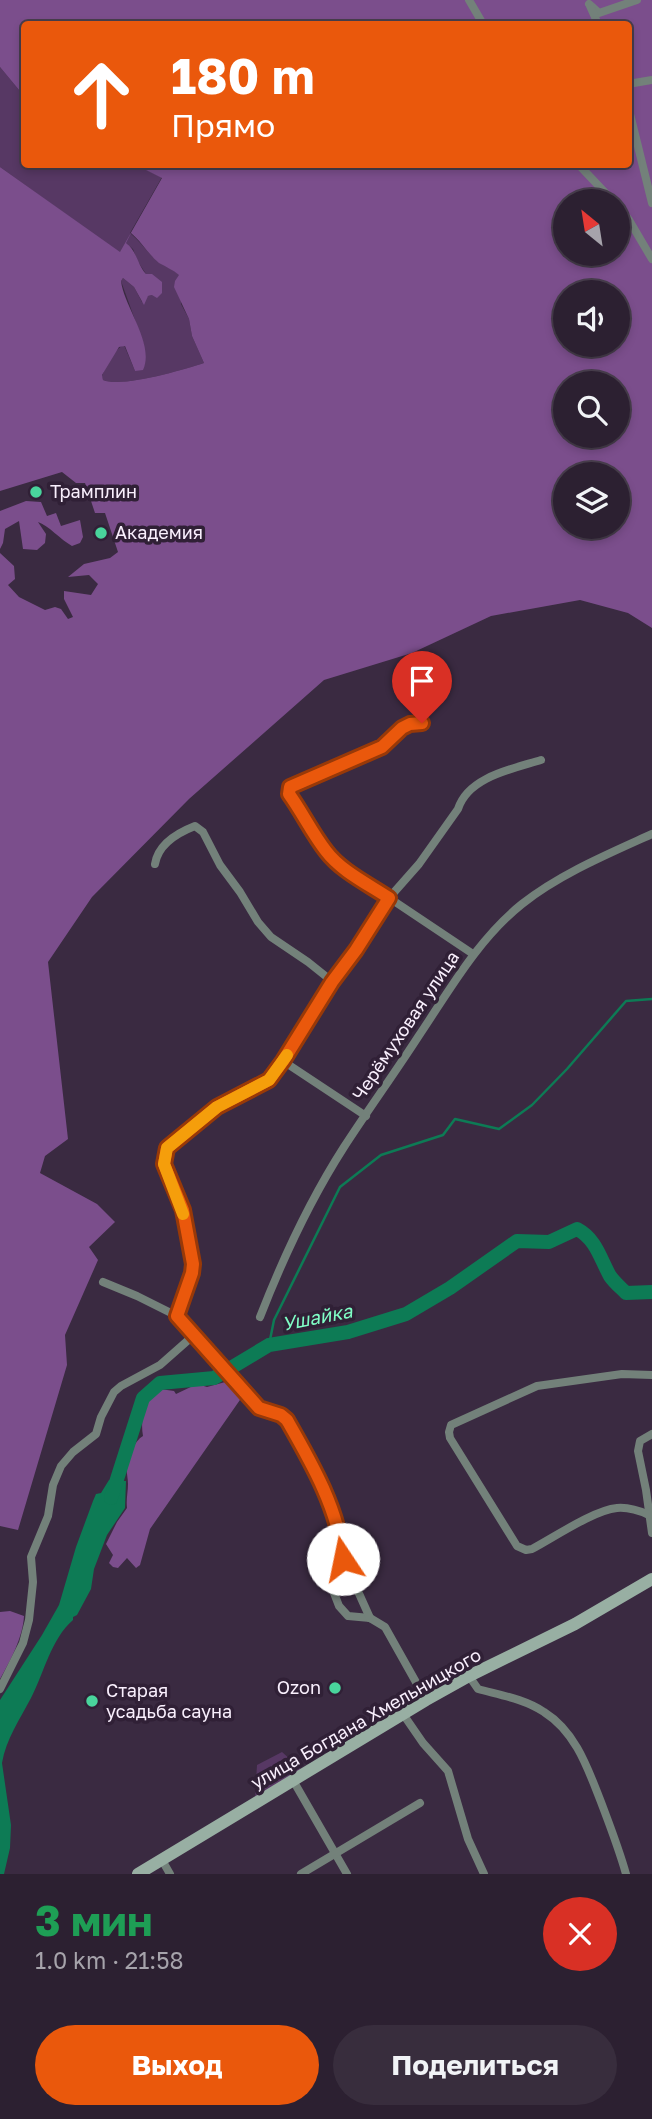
<!DOCTYPE html>
<html lang="ru">
<meta charset="utf-8">
<style>
body{margin:0;font-family:"Golos Text",sans-serif;background:#382d3d;color:#f1f3f6;height:100vh;display:flex;flex-direction:column;font-size:26px;white-space:nowrap}
*{box-sizing:border-box;margin:0}
p{font-size:23px;color:#a6a3ab}
.icon{flex:none;width:38px;height:38px;fill:none;stroke:currentColor;stroke-width:2;stroke-linecap:round;stroke-linejoin:round}
.map{position:relative;height:1874px;overflow:hidden}
.sheet{display:flex;flex-direction:column;background:#2c2031;flex:1}
.sheet>*{flex:none}
.top-card{position:absolute;left:21px;top:21px;width:611px;height:147px;border-radius:7px;box-shadow:0 4px 10px #0003,0 0 0 2px #483e4d;background:#ea580c;color:#fff;overflow:hidden}
.needle{width:46px;rotate:330deg}
.tools{position:absolute;left:553px;top:189px;display:grid;gap:14px}
.tools a{display:grid;place-items:center;width:77px;height:77px;border-radius:50%;background:#2c2031;box-shadow:0 4px 10px #0003,0 0 0 2px #483e4d;font-size:35px}
.pin{position:absolute;display:grid;place-items:center;width:60px;height:60px;color:#fff;margin:-72px -30px;border-radius:50% 50% 50% 0;rotate:-45deg;box-shadow:0 0 7px #0007}
.pin .icon{rotate:45deg}
.me{position:absolute;width:77px;margin:-38px;rotate:349deg;stroke-linejoin:round;filter:drop-shadow(0 0 5px #0008)}
.turn{display:flex;align-items:center;gap:24px;height:147px;padding:0 35px;font-size:32px}
.turn .icon{width:91px;height:91px;stroke-width:2.5}
.turn b{display:block;font-size:49px;line-height:60px}
.round{display:grid;place-items:center;flex:none;width:74px;height:74px;border-radius:37px;background:#382d3d}
.headline{display:flex;align-items:center;justify-content:space-between;height:119px;padding:0 35px}
h1{font-size:42px;font-weight:700;line-height:52px;color:#1e9e55}
.button{display:flex;gap:14px;margin-top:auto;padding:14px 35px}
.button a{flex:1;height:80px;border-radius:42px;background:#ea580c;color:#fff;font-size:28px;font-weight:700;line-height:80px;text-align:center}
.button a+a{background:#382d3d;color:#f1f3f6}
.map>svg:first-child{display:block}
</style>
<div class="map">
<svg width="652" height="1874" viewBox="0 0 652 1874">
<rect width="100%" height="100%" fill="#3a2a41"/>
<g fill="#573864">
<path d="M0,67L24,96V164L136,165L162,177L130,233C141,242 148,254 159,262C166,267 173,270 180,275L181,304L189,319L192,336L204,363C182,370 122,388 103,380L102,376C106,366 114,349 124,345L135,371L144,345L121,281L123,278L134,287L142,302L148,296L152,295L146,274L137,260L133,249L126,243L128,240L120,253L0,167Z"/>
<polygon points="282,1752 303,1771 255,1800 257,1765"/>
</g>
<g fill="#7b4e8c" fill-rule="evenodd">
<path d="M0,0H652V628L628,613L580,600L491,616L412,653L324,680L189,799L92,897L48,962L68,1139L45,1156L40,1173L97,1204L115,1222L89,1247L98,1260L65,1335L67,1365L18,1530L0,1526V553L14,566L15,579L8,585L19,597L45,610L55,607L61,609L68,619L73,617L64,599V591L91,595L98,584L89,575L68,577L84,564L110,558L118,552L105,513H95L85,483H76L62,472L0,491V167L120,252L162,178L136,165L628,164V24H24V96L0,67ZM565,201H618V254H565ZM131,233C142,242 148,254 159,263C166,267 173,270 179,275L175,281L174,287L189,319L192,336L204,363C182,370 122,388 103,380L102,375L119,347L125,346L135,371L143,370C155,344 124,307 121,281L123,278L134,287L144,305L148,296L152,295L157,298L162,293V282L152,274H146C137,264 137,251 126,243ZM565,292H618V345H565ZM565,383H618V436H565ZM565,474H618V527H565Z"/>
<path d="M26,501L41,502L47,516L56,513L61,526L80,520L83,537L80,543L72,546C61,540 48,525 38,522L46,534L45,543L37,550L23,549L19,521L5,529L3,543L0,549V511Z"/>
<path d="M229,1381L242,1397L150,1529L140,1565L136,1568L127,1558L118,1568L113,1567L109,1563L113,1555L106,1544L117,1522L127,1508C126,1499 128,1492 128,1484C128,1478 126,1472 127,1466C129,1456 134,1441 143,1436C140,1420 144,1398 160,1389L174,1391L176,1394L197,1384L207,1387Z"/>
<path d="M10,1611L24,1616C23,1637 10,1661 0,1679V1612Z"/>
</g>
<path fill="#0d7b55" d="M109,1480L126,1481L125,1508L107,1535L94,1569L91,1589L77,1615L73,1617V1620C51,1639 44,1673 31,1698C20,1719 6,1739 2,1763L11,1825L10,1848L4,1874H0V1700L42,1635L59,1605L76,1547L93,1501L96,1494L101,1493Z"/>
<g fill="none" stroke-linecap="round" stroke-linejoin="round">
<polyline stroke="#0d7b55" stroke-width="2.5" points="269,1345 274,1320 340,1187 381,1155 443,1135 455,1119 499,1129 532,1105 567,1069 626,1001 652,999"/>
<path stroke="#0d7b55" stroke-width="14" d="M111,1498L143,1398L160,1383L214,1378L269,1345L348,1332L406,1314L450,1288L517,1241L549,1242L577,1229C596,1239 600,1258 610,1276C614,1282 620,1287 626,1293L652,1292"/>
<g stroke="#73817a" stroke-width="8">
<polyline points="469,0 483,24"/>
<polyline points="589,4 599,13 637,0"/>
<polyline points="590,6 598,24"/>
<polyline points="628,84 652,80"/>
<polyline points="628,106 652,203"/>
<polyline points="578,164 613,201"/>
<polyline points="618,206 629,220 652,259"/>
<polyline points="422,723 410,724 402,728 382,747 290,787 289,791 325,850 337,863 473,954"/>
<path d="M155,864C158,845 177,833 195,826L203,832L220,865L240,892L258,922L271,937L308,962L333,982"/>
<polyline points="283,1061 366,1116"/>
<path d="M103,1282L137,1296L177,1316L259,1408L281,1415L287,1420C306,1453 344,1518 342,1556C342,1568 336,1581 334,1593L339,1606L348,1616L370,1618L385,1627L426,1700"/>
<path d="M177,1316L192,1273L193,1264L182,1210L164,1164L167,1148L217,1107L269,1080L283,1061L389,898L419,864L458,809C468,777 512,769 541,760"/>
<path d="M260,1317C283,1258 310,1200 344,1147C368,1110 394,1074 418,1037C449,991 478,939 522,904C560,874 608,854 652,834"/>
<polyline points="652,1434 640,1441 638,1451 646,1490 652,1533"/>
<path d="M649,1515C638,1510 629,1507 617,1508C594,1510 553,1538 532,1549L526,1550L517,1546L450,1438L449,1432L451,1425L537,1386L622,1374L652,1375"/>
<polyline points="343,1558 370,1618"/>
<path d="M469,1676L478,1689C500,1695 525,1699 544,1712C576,1732 588,1769 601,1802C610,1826 619,1849 626,1874"/>
<polyline points="0,1689 23,1643 29,1620 33,1582 31,1557 48,1516 53,1485 61,1466 73,1452 96,1434 101,1417 114,1392 121,1386 160,1365 194,1335"/>
<polyline points="403,1714 423,1743 448,1771 468,1839 484,1874"/>
<polyline points="294,1782 347,1874"/>
<polyline points="162,1860 170,1874"/>
<polyline points="301,1874 420,1803"/>
</g>
<polyline stroke="#98afa3" stroke-width="12" points="138,1874 426,1700 469,1676 575,1624 652,1579"/>
</g>
<g fill="none" stroke-linecap="round" stroke-linejoin="round">
<defs>
<path id="route" d="M343,1559C339,1510 311,1462 287,1420L281,1415L259,1408L177,1316L192,1273L193,1264L183,1210L164,1164L167,1148L217,1107L269,1080L283,1061L332,982L356,950L389,898C368,884 341,871 326,851C312,833 302,812 289,794L290,787L382,747L402,728L410,724L422,723"/>
</defs>
<use href="#route" stroke="#983908" stroke-width="18"/>
<use href="#route" stroke="#ea580c" stroke-width="12"/>
<polyline stroke="#f59e0b" stroke-width="12" points="183,1214 164,1164 167,1148 217,1107 269,1080 287,1055"/>
</g>
<g fill="#49d49c" stroke="#302036" stroke-width="2.5">
<circle cx="36" cy="492" r="7"/>
<circle cx="101" cy="533" r="7"/>
<circle cx="335" cy="1688" r="7"/>
<circle cx="92" cy="1701" r="7"/>
</g>
<g text-anchor="middle" stroke-width="7" stroke-linejoin="round" paint-order="stroke">
<g font-size="18" fill="#f9effd" stroke="#302036" text-anchor="start">
<text x="50" y="498">Трамплин</text>
<text x="115" y="539">Академия</text>
<text x="321" y="1694" text-anchor="end">Ozon</text>
<text x="106" y="1697">Старая<tspan x="106" dy="21">усадьба сауна</tspan></text>
</g>
<g font-size="18" fill="#f9effd" stroke="#302036">
<text transform="translate(406 1026) rotate(-56)" y="6">Черёмуховая улица</text>
<text transform="translate(366 1719) rotate(-30)" y="6">улица Богдана Хмельницкого</text>
</g>
<g font-size="19" font-style="italic" fill="#80fec6" stroke="#302036">
<text transform="translate(317 1317) rotate(-11)" y="7">Ушайка</text>
</g>
</g>
</svg>
<div class="tools">
<a><svg class="needle" viewBox="-14 -14 28 28"><path d="M0-13l5 13h-10z" fill="#e53935"/><path d="M0 13l5-13h-10z" fill="#a6a3ab"/></svg></a>
<a><svg class="icon" aria-label="sound" viewBox="0 0 24 24"><path d="M4 9h4l5-4v14l-5-4H4zM17 9q2 3 0 6"/></svg></a>
<a><svg class="icon" aria-label="search" viewBox="0 0 24 24"><circle cx="10" cy="10" r="6"/><path d="M15 15l6 6"/></svg></a>
<a><svg class="icon" aria-label="layers" viewBox="0 0 24 24"><path d="M12 4l9 5-9 5-9-5zM3 14l9 5 9-5"/></svg></a>
</div>
<div class="pin" style="left:422px;top:723px;background:#d93025"><svg class="icon" aria-label="arrive" viewBox="0 0 24 24"><path d="M6 21V4h12l-3 4 3 4H6"/></svg></div>
<svg class="me" style="left:343px;top:1559px" viewBox="-20 -20 40 40"><circle r="19" fill="#fff"/><path d="M0-13L10 11 0 6-10 11z" fill="#ea580c"/></svg>
<div class="top-card">
<div class="turn"><svg class="icon" aria-label="ahead" viewBox="0 0 24 24"><path d="M12 20V5M6 11l6-6 6 6"/></svg><div><b>180 m</b>Прямо</div></div>
</div>
</div>
<section class="sheet">
<div class="headline"><div><h1>3 мин</h1><p>1.0 km · 21:58</p></div><a class="round" style="background:#d93025;color:#fff"><svg class="icon" aria-label="close" viewBox="0 0 24 24"><path d="M6 6l12 12M18 6L6 18"/></svg></a></div>
<div class="button"><a>Выход</a><a>Поделиться</a></div>
</section>
